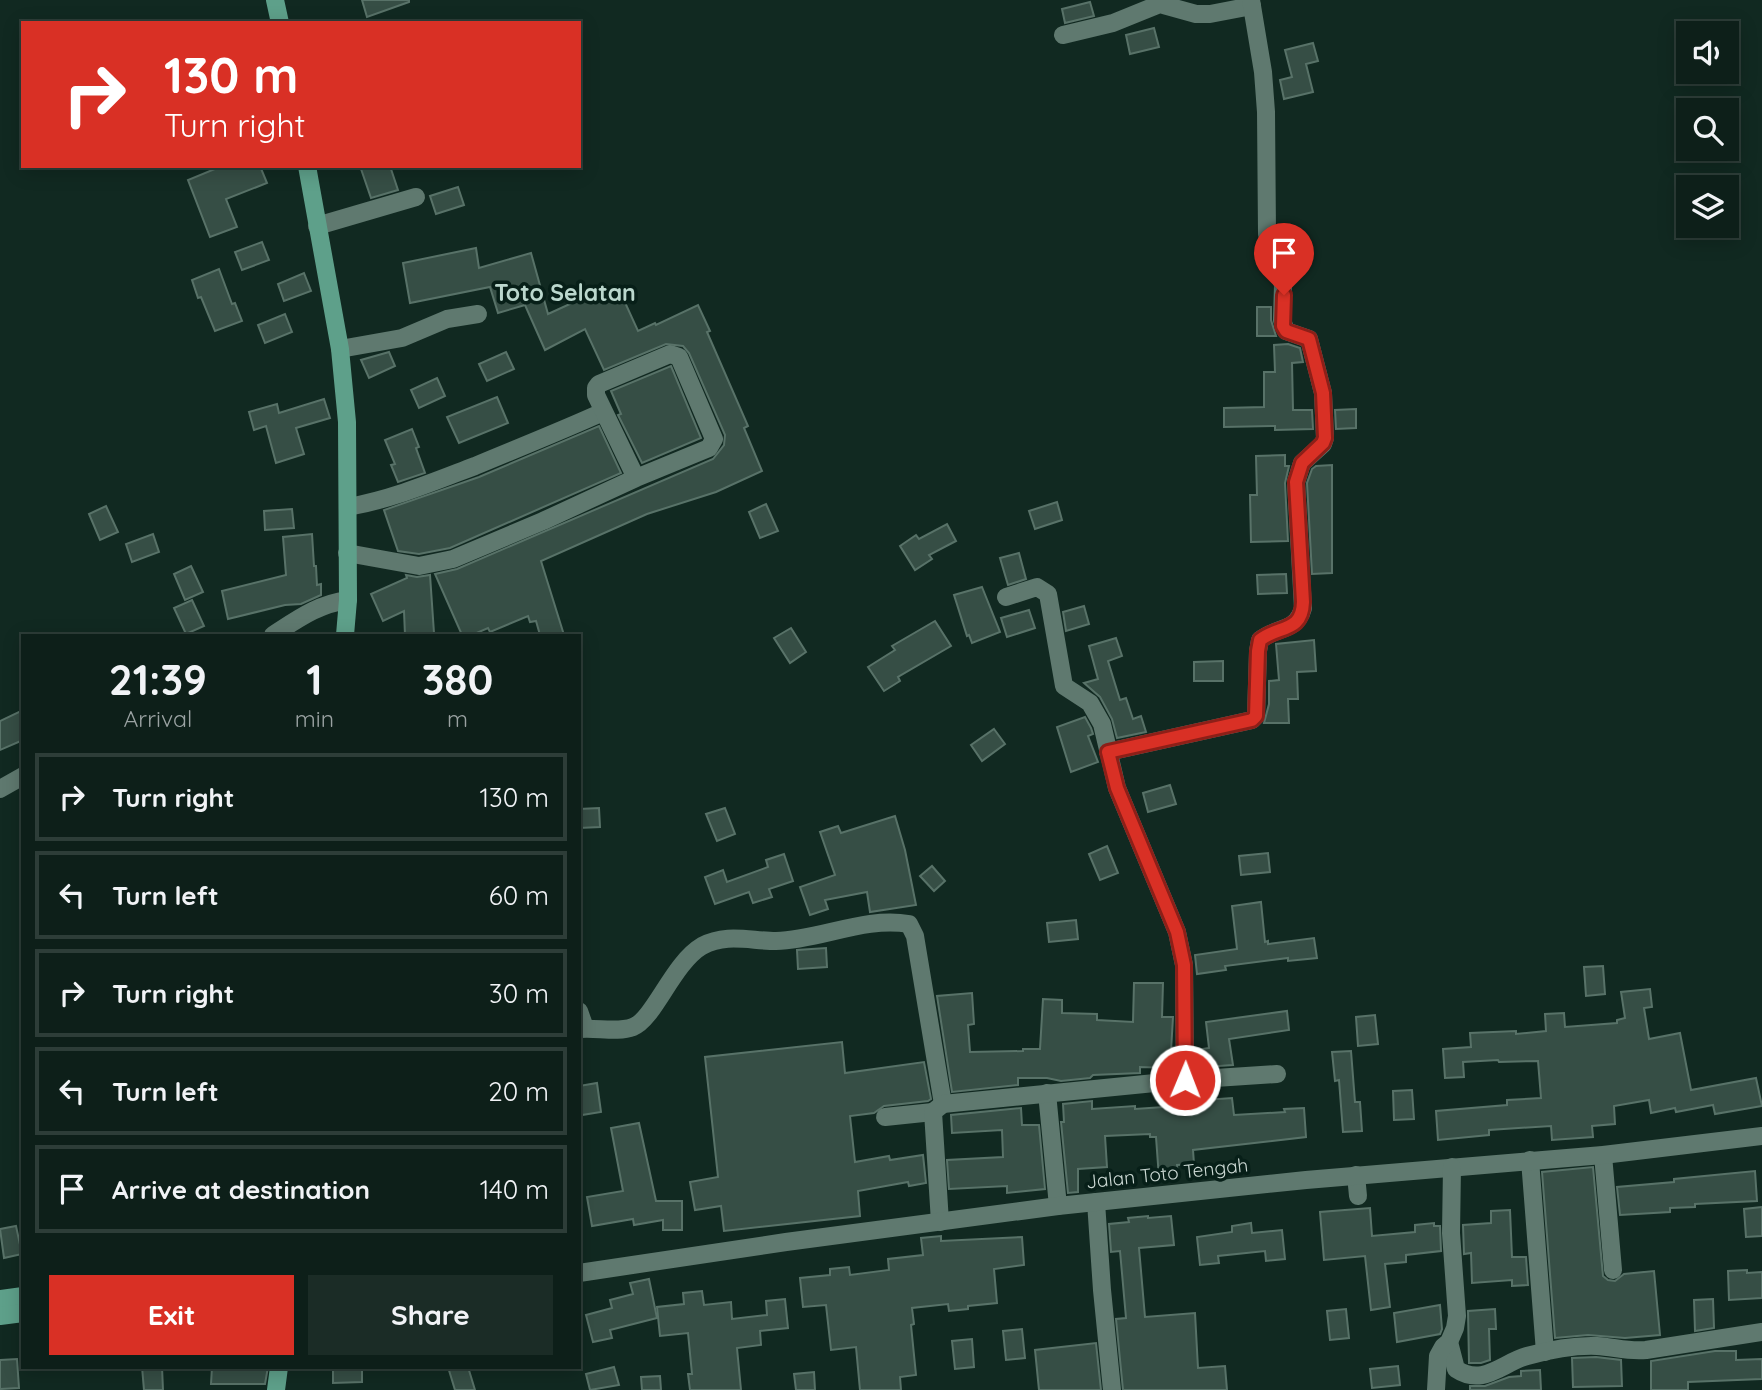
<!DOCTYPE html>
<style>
body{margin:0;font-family:Quicksand,sans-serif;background:#1b2c26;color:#f1f3f6;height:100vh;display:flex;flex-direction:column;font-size:26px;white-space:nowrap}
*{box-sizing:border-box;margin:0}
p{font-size:23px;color:#9aa2a2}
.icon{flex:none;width:38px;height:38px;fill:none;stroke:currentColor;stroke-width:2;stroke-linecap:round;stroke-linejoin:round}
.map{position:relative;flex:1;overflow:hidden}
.details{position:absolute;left:21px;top:634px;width:560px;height:735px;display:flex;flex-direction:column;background:#0d1f19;border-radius:0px;box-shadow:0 4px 18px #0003,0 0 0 2px #2d3d38}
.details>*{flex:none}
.banner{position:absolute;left:21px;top:21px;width:560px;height:147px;border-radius:0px;box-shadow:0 4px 18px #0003,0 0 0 2px #2d3d38;background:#d93025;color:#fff;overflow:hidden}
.buttons{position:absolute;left:1676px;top:21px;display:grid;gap:14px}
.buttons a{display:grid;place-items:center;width:63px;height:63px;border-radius:0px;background:#0d1f19;box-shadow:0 4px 18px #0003,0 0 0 2px #2d3d38;font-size:35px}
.pin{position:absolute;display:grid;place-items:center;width:60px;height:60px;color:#fff;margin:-72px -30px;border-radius:50% 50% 50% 0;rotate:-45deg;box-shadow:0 0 7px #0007}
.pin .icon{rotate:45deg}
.me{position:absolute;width:77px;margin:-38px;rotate:1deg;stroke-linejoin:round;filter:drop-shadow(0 0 5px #0008)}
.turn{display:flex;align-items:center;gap:24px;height:147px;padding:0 28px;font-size:32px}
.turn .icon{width:91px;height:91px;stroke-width:2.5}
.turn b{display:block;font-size:49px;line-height:60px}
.eta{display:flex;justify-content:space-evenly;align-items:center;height:119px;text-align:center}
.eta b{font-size:42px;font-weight:700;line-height:49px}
.cta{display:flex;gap:14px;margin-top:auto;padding:14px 28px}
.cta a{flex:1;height:80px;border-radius:0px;background:#d93025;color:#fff;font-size:28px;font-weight:700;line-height:80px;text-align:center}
.cta a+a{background:#1b2c26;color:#f1f3f6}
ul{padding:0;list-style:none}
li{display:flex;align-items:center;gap:21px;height:88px;margin:0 14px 10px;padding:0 14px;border:4px solid #2d3d38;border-radius:0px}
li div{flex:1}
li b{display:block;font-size:26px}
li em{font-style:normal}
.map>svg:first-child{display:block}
</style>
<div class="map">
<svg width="1762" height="1390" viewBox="0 0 1762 1390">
<rect width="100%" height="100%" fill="#112921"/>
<g fill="#364e45" stroke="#587268" stroke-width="2">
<polygon points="362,0 409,0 409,2 367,17"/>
<polygon points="1090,2 1094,16 1065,23 1062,9"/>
<polygon points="1154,28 1159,47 1130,54 1126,35"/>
<polygon points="1313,43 1318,61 1306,64 1313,92 1284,99 1280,80 1292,77 1285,50"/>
<polygon points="222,166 260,166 267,183 226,199 237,227 210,237 188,180"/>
<polygon points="360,166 390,166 398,190 371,198"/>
<polygon points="458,187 464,205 436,214 430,196"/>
<polygon points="262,242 269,260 242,270 235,252"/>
<polygon points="476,248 479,268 531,253 548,314 585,297 587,301 618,287 638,331 655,323 656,325 698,305 710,331 707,332 748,426 744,428 762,471 716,492 647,514 541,561 564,635 540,635 536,621 530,622 528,616 490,632 488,628 472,635 462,635 435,574 457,569 713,459 724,445 725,435 689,353 683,346 666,344 604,370 585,329 545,350 525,305 498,313 490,287 410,303 403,263"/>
<polygon points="219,269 232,304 235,303 242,321 215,331 201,297 198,298 192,280"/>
<polygon points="304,273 311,291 284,301 278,284"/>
<polygon points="1257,307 1271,307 1271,320 1276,336 1257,336"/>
<polygon points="285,314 292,332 265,343 258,325"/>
<polygon points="1288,344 1300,348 1303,362 1292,363 1293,410 1312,410 1313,429 1275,430 1275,426 1224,427 1224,408 1264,407 1264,372 1275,372 1274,345"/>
<polygon points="389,352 395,366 369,378 361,360"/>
<polygon points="506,352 514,369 487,381 479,364"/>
<polygon points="671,366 701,438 642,463 618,415 621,414 611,391"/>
<polygon points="437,378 445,396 419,408 411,390"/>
<polygon points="497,397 508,423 459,443 447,417"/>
<polygon points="324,399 330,418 296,428 304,454 276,463 266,426 254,430 249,412 277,404 279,413"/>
<polygon points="1356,409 1356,428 1336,429 1335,410"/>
<polygon points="599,426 621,473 450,548 419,554 398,551 384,510 479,477"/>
<polygon points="412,429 419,447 416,448 425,473 398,482 391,465 395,464 385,440"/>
<polygon points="1285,455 1285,466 1289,466 1285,483 1288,541 1251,542 1250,495 1257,495 1256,456"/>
<polygon points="1332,465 1332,573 1312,574 1307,483 1312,469 1316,466"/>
<polygon points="1057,502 1062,520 1035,529 1029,511"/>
<polygon points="766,504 778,531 760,538 749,512"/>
<polygon points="106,506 118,532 100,540 89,514"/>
<polygon points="292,509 294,528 265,530 264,511"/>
<polygon points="947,524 956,541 929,555 932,559 915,570 900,546 916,535 919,539"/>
<polygon points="153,534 159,552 132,562 126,544"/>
<polygon points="312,534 314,566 316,566 317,585 321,584 321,595 301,604 285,605 228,619 222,591 286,575 283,537"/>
<polygon points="1019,553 1026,579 1008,585 1000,558"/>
<polygon points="191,566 203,592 185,600 174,574"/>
<polygon points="1286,574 1287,593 1258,594 1257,575"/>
<polygon points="406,575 417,577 430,575 434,633 405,635 404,611 383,621 371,594 407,578"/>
<polygon points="982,587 1000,632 972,643 969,635 967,636 954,595"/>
<polygon points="192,600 204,626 186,634 174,608"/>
<polygon points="1084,606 1089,624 1066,631 1063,612"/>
<polygon points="1029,610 1035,628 1007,637 1001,618"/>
<polygon points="935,621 951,646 898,677 900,681 884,691 868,667 895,650 892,646"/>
<polygon points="791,628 806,652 790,663 774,638"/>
<polygon points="1116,638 1122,656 1108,661 1120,700 1126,698 1133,719 1141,716 1146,732 1117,738 1112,719 1100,697 1084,683 1098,679 1089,646"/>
<polygon points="1314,640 1316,671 1297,672 1298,699 1288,699 1289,723 1264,723 1269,704 1269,681 1279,680 1276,644"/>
<polygon points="1223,661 1223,681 1194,681 1194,662"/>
<polygon points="23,710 23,740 0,750 0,721"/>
<polygon points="1085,717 1091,728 1093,734 1088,736 1098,762 1071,772 1057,727"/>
<polygon points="994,729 1005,744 982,761 971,745"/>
<polygon points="1170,785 1176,804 1148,812 1143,793"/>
<polygon points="599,808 600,827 579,828 579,809"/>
<polygon points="725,808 735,834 717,841 706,814"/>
<polygon points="895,816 905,850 916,905 870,912 867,892 825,900 828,909 810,915 800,887 835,875 820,832 838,826 841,833"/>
<polygon points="1107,846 1118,873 1100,880 1089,854"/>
<polygon points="1268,853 1270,872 1241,875 1239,856"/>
<polygon points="784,854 793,881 769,889 772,897 753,903 749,892 715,904 705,877 723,870 727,882 768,867 766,860"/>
<polygon points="932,866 945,881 934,891 920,876"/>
<polygon points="1261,902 1265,942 1268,941 1268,944 1314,938 1317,958 1288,961 1288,958 1225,966 1226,970 1197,974 1195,955 1237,949 1232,906"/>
<polygon points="1076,920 1078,939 1049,942 1047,923"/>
<polygon points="826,948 827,967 798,969 797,950"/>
<polygon points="1603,966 1605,994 1586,996 1584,967"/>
<polygon points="1134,983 1163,983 1162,1017 1173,1017 1170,1068 1140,1067 1140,1073 1093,1075 1090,1078 1061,1081 1047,1078 1018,1078 1018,1085 952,1092 937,996 972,993 974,1024 968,1025 970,1052 1023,1051 1023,1049 1040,1049 1043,999 1062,1000 1062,1013 1097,1014 1097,1020 1133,1022"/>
<polygon points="1650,989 1652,1007 1644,1008 1649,1039 1680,1033 1691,1090 1756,1078 1762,1106 1715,1114 1713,1105 1676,1112 1675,1108 1651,1113 1649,1100 1614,1106 1615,1124 1592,1126 1593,1137 1552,1140 1551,1126 1489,1130 1489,1135 1438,1140 1436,1111 1507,1105 1507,1100 1541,1098 1538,1061 1499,1062 1498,1060 1463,1062 1464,1077 1445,1078 1443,1049 1471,1047 1470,1033 1516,1031 1516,1034 1546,1031 1545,1014 1564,1013 1565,1027 1617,1023 1617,1020 1625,1018 1621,992"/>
<polygon points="1287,1011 1289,1030 1229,1039 1233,1065 1204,1067 1202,1049 1209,1048 1206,1022"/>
<polygon points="1375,1015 1378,1044 1358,1046 1356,1017"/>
<polygon points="842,1042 845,1073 924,1062 931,1099 928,1101 884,1106 874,1113 850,1116 855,1162 889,1156 890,1160 923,1155 926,1183 909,1186 908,1182 858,1191 860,1216 724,1231 721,1206 695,1210 690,1182 718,1177 705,1057"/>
<polygon points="1351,1051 1355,1102 1360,1102 1362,1131 1343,1132 1339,1080 1335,1081 1332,1052"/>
<polygon points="597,1083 601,1112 582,1115 579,1086"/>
<polygon points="1412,1090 1414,1119 1394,1120 1393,1091"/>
<polygon points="1232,1098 1234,1115 1285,1112 1284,1109 1304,1108 1306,1137 1193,1150 1194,1164 1177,1165 1178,1177 1159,1178 1156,1137 1150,1137 1150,1134 1105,1136 1107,1167 1078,1169 1078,1192 1068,1193 1061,1122 1064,1122 1063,1104 1092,1101 1092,1109 1135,1106 1135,1109 1178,1106 1177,1102"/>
<polygon points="1021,1108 1022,1125 1039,1125 1045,1189 1007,1193 1007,1186 949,1189 947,1160 1003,1157 1002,1130 952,1133 951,1115"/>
<polygon points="639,1123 656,1201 682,1201 682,1230 663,1230 663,1220 634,1225 633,1219 592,1226 587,1197 623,1191 611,1128"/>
<polygon points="1593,1167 1603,1276 1608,1280 1615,1281 1624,1274 1654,1271 1660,1335 1625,1338 1588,1335 1555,1338 1542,1172"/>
<polygon points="1755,1171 1757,1201 1695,1204 1695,1207 1670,1208 1670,1212 1620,1215 1617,1187 1674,1182 1674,1179"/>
<polygon points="1762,1207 1762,1236 1746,1237 1744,1209"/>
<polygon points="1370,1208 1372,1236 1415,1232 1415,1225 1434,1223 1434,1226 1440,1226 1441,1251 1406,1255 1406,1262 1385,1264 1390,1307 1371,1310 1365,1256 1324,1260 1320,1212"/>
<polygon points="1510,1210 1512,1257 1526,1257 1528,1285 1512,1286 1512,1280 1472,1283 1471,1253 1464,1254 1463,1225 1491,1223 1491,1211"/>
<polygon points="1148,1216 1148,1218 1171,1216 1174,1245 1139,1248 1145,1317 1195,1313 1198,1368 1225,1366 1227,1390 1123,1390 1116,1319 1126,1318 1120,1251 1111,1252 1109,1224 1129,1222 1128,1218"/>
<polygon points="1251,1223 1252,1233 1282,1230 1285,1259 1266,1261 1265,1251 1218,1256 1219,1263 1200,1265 1197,1237 1232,1232 1232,1226"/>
<polygon points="16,1226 22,1254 4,1258 0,1229"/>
<polygon points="941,1236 941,1241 1022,1237 1024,1265 994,1269 997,1303 968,1306 968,1309 949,1311 948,1304 912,1308 914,1324 911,1325 916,1375 900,1377 901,1390 860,1390 856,1347 831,1350 826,1305 803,1307 800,1278 830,1275 830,1269 849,1267 850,1275 889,1270 888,1259 923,1255 921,1238"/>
<polygon points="1747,1270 1747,1273 1762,1272 1762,1298 1729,1300 1728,1271"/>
<polygon points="649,1279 657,1318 610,1330 612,1338 593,1342 586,1315 612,1308 610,1300 633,1294 630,1283"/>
<polygon points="702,1291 704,1305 731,1302 732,1319 767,1315 766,1301 785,1299 788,1328 760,1331 761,1345 737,1348 741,1390 690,1390 688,1374 692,1374 688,1333 660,1336 657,1307 684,1304 683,1293"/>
<polygon points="1713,1299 1714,1328 1695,1331 1694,1300"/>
<polygon points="1440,1305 1442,1329 1440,1334 1397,1342 1394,1313"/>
<polygon points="1346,1309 1349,1338 1330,1340 1327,1311"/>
<polygon points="1495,1309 1496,1329 1489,1329 1490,1360 1481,1363 1469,1363 1468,1311"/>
<polygon points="1022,1329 1025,1358 1006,1360 1003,1331"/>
<polygon points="972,1339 974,1367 955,1369 952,1341"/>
<polygon points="1096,1343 1101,1390 1039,1390 1035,1350"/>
<polygon points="1715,1351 1736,1351 1736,1360 1762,1359 1762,1379 1688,1382 1688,1390 1651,1390 1651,1361"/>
<polygon points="1596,1357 1621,1360 1622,1386 1573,1387 1572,1358"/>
<polygon points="17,1359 19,1388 0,1389 0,1360"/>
<polygon points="1398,1366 1400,1385 1372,1388 1370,1369"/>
<polygon points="142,1367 162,1367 163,1390 144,1390"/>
<polygon points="212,1367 268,1367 265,1384 211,1384"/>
<polygon points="333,1367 362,1367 362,1382 333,1383"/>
<polygon points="448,1367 468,1367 475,1390 455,1390"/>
<polygon points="614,1367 619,1385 590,1390 586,1374"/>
<polygon points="1540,1370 1541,1390 1470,1390 1470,1386 1485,1386 1509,1377 1521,1376 1521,1371"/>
<polygon points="814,1372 815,1390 796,1390 794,1374"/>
<polygon points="660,1376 661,1390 642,1390 641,1377"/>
</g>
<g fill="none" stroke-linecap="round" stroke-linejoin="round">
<g stroke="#5f796f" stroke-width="18">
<polyline points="1063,35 1113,23 1160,4 1196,14 1210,14 1252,6"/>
<polyline points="317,226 416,197"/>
<polyline points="340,349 402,338 447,319 478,314"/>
<path d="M348,507C393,499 433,482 475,466C518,448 561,431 603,412"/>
<polyline points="347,553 419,566 453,559 543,521 636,478 596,395 596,388 599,384 670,354 679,357 714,439 709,448 636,478"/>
<polyline points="1006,597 1037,587 1048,594 1064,686 1090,703 1102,724 1117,788 1177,932 1184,965 1185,1080"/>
<path d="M273,635C298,619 318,604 348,600"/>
<path d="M1108,752L1252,720L1256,716L1258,651L1260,640C1277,626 1296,633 1303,608L1296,482L1302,463L1323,444L1325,438L1323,393L1309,339L1286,331L1282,320L1283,285L1267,234L1266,112L1263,72L1251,0"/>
<polyline points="0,789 23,776"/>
<polyline points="579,1011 585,1028"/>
<path d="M579,1029C596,1027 617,1033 633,1027C654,1019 673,963 702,946C726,933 750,941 776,941C820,940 865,916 909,924L915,936L943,1104"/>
<polyline points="1047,1093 1058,1206"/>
<polyline points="885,1117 933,1112"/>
<polyline points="1603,1155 1613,1270"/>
<polyline points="1530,1160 1545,1352"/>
<polyline points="1356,1175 1358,1196"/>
<polyline points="1096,1202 1102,1290 1112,1390"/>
<polyline points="940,1222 933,1112 943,1104 1185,1080 1277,1074"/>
<polyline points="579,1273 786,1242 1058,1206 1306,1180 1603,1155 1762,1136"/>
<path d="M1449,1342L1456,1369C1483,1387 1502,1363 1527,1356C1549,1350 1574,1345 1597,1346C1614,1347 1629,1352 1646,1350L1762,1332"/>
<polyline points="1436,1390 1438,1356 1443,1347 1449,1342 1455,1328 1457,1316 1451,1233 1452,1167"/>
</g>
<g stroke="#5ea08a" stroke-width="18">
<polyline points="275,0 280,23"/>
<polyline points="307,166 340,349 347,422 348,600 345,635"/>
<polyline points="0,1299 23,1296"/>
<polyline points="0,1316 23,1313"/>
<polyline points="276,1390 279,1367"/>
</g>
</g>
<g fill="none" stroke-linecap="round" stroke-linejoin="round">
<defs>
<path id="route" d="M1185,1080L1184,965L1177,932L1117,788L1108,752L1252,720L1256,716L1258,651L1260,640C1279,625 1302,633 1303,602L1296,482L1302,463L1323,443L1325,438L1323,393L1309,339L1286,331L1283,326L1284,295"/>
</defs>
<use href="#route" stroke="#8d1f18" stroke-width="18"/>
<use href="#route" stroke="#d93025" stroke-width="12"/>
</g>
<g text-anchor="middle" stroke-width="7" stroke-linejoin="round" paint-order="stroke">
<g font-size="19" fill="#ccd9d4" stroke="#071f18">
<text transform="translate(1167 1173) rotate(-6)" y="7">Jalan Toto Tengah</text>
</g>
<g font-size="23" font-weight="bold" fill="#bbd7cd" stroke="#071f18">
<text x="565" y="301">Toto Selatan</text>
</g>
</g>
</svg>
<div class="buttons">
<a><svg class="icon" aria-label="sound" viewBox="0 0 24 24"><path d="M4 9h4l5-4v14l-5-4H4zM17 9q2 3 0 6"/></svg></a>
<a><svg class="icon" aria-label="search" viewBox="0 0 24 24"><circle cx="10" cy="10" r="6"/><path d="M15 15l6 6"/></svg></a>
<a><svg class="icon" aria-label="layers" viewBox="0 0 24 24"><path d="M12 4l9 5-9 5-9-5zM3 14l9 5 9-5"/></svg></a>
</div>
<div class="pin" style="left:1284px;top:295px;background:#d93025"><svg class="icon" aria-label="arrive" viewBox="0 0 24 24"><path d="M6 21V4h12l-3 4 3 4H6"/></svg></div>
<svg class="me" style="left:1185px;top:1080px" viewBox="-20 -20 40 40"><circle r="17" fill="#d93025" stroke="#fff" stroke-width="3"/><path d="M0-11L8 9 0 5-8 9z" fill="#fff"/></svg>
<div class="banner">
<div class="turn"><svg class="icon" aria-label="right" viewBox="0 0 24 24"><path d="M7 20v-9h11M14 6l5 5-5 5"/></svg><div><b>130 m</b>Turn right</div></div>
</div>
<section class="details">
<div class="eta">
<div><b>21:39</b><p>Arrival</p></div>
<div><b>1</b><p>min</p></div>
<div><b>380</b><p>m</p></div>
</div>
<ul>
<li><svg class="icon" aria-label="right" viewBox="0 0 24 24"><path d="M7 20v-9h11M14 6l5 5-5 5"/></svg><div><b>Turn right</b></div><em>130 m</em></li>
<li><svg class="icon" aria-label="left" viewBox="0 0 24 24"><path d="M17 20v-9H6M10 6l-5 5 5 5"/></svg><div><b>Turn left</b></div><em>60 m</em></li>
<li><svg class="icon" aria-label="right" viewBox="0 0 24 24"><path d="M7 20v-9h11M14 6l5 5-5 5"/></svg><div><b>Turn right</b></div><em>30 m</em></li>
<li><svg class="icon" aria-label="left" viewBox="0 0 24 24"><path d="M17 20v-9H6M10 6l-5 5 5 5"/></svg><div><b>Turn left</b></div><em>20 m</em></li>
<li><svg class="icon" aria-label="arrive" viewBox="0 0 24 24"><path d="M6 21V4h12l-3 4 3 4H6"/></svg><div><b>Arrive at destination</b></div><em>140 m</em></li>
</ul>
<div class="cta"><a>Exit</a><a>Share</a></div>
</section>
</div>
